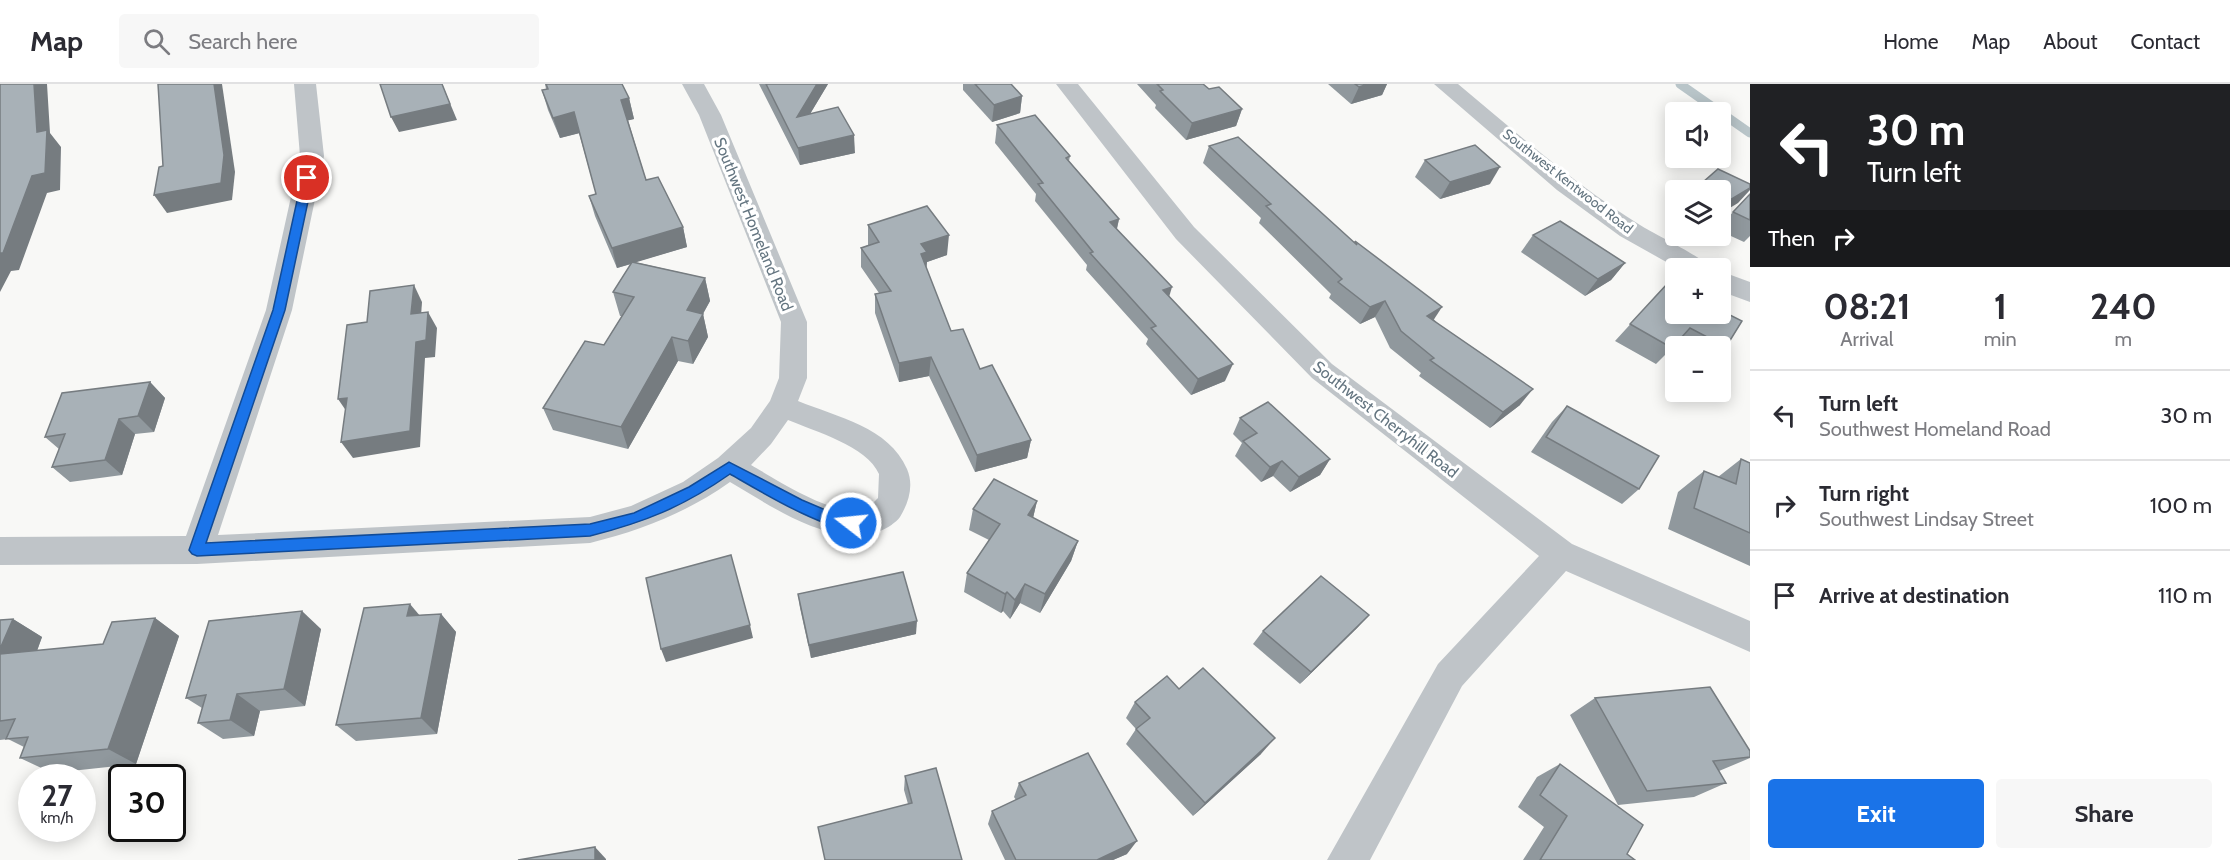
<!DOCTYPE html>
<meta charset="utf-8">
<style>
body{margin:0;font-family:Cabin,sans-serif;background:#f7f7f7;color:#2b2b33;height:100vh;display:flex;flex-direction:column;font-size:22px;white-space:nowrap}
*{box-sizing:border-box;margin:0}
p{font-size:20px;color:#7c7c81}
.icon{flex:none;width:33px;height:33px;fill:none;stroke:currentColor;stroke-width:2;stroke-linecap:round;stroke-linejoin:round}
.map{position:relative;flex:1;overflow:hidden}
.drawer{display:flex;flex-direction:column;background:#fff;width:480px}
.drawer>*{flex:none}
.guide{background:#202124;color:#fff;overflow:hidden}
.fabs{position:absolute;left:1665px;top:18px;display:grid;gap:12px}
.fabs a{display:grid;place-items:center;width:66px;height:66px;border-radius:6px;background:#fff;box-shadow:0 3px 15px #0003;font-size:30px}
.speed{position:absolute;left:18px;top:680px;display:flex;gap:12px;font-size:30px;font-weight:700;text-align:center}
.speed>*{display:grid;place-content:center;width:78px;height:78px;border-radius:50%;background:#fff;box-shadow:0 3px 15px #0003;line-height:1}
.speed small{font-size:15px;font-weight:400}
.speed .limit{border:3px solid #111;border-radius:9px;background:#fff;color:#111}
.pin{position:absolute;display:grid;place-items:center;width:51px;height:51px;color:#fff;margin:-26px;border:3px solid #fff;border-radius:50%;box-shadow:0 2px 6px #0007}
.me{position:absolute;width:66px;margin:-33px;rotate:286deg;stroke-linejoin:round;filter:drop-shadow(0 0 4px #0008)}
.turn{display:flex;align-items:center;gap:21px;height:126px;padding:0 18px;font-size:27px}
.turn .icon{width:78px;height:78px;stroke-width:2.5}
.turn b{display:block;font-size:42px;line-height:51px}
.then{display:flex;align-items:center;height:57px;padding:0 18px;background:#0003;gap:12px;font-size:22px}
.eta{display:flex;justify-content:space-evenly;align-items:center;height:102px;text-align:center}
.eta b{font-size:36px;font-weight:700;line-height:42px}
.action{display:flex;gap:12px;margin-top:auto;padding:12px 18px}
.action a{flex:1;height:69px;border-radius:6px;background:#1a73e8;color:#fff;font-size:24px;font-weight:700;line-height:69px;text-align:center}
.action a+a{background:#f7f7f7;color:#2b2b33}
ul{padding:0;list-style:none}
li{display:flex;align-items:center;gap:18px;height:90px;padding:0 18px;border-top:2px solid #e1e1e2}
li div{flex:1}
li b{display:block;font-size:22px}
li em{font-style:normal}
header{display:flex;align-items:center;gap:36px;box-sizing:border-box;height:84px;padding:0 30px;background:#fff;border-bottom:2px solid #e1e1e2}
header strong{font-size:28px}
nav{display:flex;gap:33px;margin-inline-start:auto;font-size:21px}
.search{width:420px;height:54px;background:#f7f7f7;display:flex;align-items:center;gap:15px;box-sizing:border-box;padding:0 21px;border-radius:6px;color:#7c7c81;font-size:22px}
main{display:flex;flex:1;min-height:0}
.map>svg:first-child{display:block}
</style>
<header>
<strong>Map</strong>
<div class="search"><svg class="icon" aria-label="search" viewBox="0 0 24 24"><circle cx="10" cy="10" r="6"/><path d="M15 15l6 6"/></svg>Search here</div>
<nav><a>Home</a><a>Map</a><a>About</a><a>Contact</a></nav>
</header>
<main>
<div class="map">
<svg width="1750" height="776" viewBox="0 0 1750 776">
<rect width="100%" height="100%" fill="#f8f8f6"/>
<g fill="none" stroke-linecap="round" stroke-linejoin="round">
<polyline stroke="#b9c5c9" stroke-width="9" points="1680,0 1750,49"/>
<g fill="#bfc4c8" fill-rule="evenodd">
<path d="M294,0H316L324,72L292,226L218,451L590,433L631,422L683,398L718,374L751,344L770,317L779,294L781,238L699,31L682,0H704L721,31L807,238V294L798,317C837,333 889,343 907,385C914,401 909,418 900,433C890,446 866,454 850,452C807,447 767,420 730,398C686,429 642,446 590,459L197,480L0,481V453L186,452L266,226L300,72ZM788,336C814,347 867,362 879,390L878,414C874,418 869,423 863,425C834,434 776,395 751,381L771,360Z"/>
<polygon points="1056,0 1078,0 1194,143 1332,280 1572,460 1750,537 1750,568 1566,487 1462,602 1370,776 1327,776 1438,580 1539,472 1312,294 1176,155"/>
<path d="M1434,0H1458C1517,49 1575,101 1640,141C1654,150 1705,174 1710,184H1677L1620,152L1557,106Z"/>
<polygon points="1720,187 1750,198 1750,218 1720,207"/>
</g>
</g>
<g fill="#90989d">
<polygon points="545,0 622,0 629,14 634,35 628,36 646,96 683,143 687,163 635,178 705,194 710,217 703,230 708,253 693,280 678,277 628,365 553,346 543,324 604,261 622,232 620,232 613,208 631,180 617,184 595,132 589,112 596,110 579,49 560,54 548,26 542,6 546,5"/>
<polygon points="759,0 828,0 810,30 855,69 800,81"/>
<polygon points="963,0 975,0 1022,12 1020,29 992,38 963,6"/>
<polygon points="1137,0 1203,0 1209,5 1242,25 1236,42 1186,56 1155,24 1156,21"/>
<polygon points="1328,0 1387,0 1382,11 1351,20"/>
<polygon points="997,41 1070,72 1069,77 1119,135 1117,145 1169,213 1225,297 1191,311 1146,260 1148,255 1086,186 1087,181 1035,117 1036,110 995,59"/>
<polygon points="1209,62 1354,159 1355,157 1520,321 1490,344 1419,292 1421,289 1390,264 1375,233 1360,240 1329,214 1331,210 1259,139 1261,134 1203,79"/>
<polygon points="1425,76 1490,100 1440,115 1415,93"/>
<polygon points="1750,110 1750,152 1744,158 1720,147 1720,142"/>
<polygon points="868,141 947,171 927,178 926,184 951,247 980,285 1031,356 1027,374 975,388 929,292 899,298 875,229 875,210 879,209 861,183 861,164 868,161"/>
<polygon points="1533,151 1625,179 1611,196 1585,212 1521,168"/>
<polygon points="1668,199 1726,263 1720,268 1720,262 1678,262 1675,261 1656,280 1615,257"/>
<polygon points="150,298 165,314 154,348 135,350 122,391 70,398 52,383 59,365 45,353"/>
<polygon points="1567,322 1639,405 1622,420 1531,368 1552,338"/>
<polygon points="1240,334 1330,375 1320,391 1290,408 1273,392 1261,398 1235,372 1242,359 1233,350"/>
<polygon points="1741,375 1750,379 1750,482 1668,445 1678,408 1704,387 1718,393"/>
<polygon points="1037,417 1033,434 1078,457 1071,477 1040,529 1020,519 1010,535 1003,527 1001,529 964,508 967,489 989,456 969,446 973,425"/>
<polygon points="798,510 916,550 811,574 800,524"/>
<polygon points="441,530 456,548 437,650 356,657 336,641 420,531"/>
<polygon points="1369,531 1357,544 1300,600 1253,560 1263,547"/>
<polygon points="155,534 179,552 136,680 52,689 20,674 24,663 8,655 0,656 0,536 13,535 42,553 37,567 103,560"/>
<polygon points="321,545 305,622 260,627 254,652 223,655 198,639 202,624 186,614"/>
<polygon points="1179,605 1261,670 1193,732 1126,660 1136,645 1126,634 1135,618"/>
<polygon points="1595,614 1750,667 1750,674 1719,687 1726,699 1694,713 1618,721 1570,631"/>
<polygon points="1560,680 1627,770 1635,776 1523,776 1544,743 1518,723 1537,693"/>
<polygon points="905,692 962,776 908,720 904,706"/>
<polygon points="1019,699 1127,770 1113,776 1005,776 988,740 992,727 1016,716 1014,713"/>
</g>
<g fill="#767c80">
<polygon points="34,0 47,0 50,49 61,63 60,106 47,109 19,186 11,187 0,208 0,169 37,48"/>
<polygon points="214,0 222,0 235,88 232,116 167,129 154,111"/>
<polygon points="442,0 457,36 399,48 391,33"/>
<polygon points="817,0 828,0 798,50 797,33"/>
<polygon points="1368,0 1387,0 1382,11 1351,20 1359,3"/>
<polygon points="1022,12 1020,29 992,38 994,21"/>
<polygon points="629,14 634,35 626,37 621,16"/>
<polygon points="1242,25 1236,42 1186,56 1192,39"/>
<polygon points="574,28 580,49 560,54 553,34"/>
<polygon points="854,51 855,69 800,81 798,64"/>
<polygon points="1500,83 1490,100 1440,115 1450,98"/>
<polygon points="1750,104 1750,106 1738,119 1720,130 1720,122"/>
<polygon points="1119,135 1115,152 1110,138"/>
<polygon points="683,143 687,163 617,184 612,164"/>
<polygon points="949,151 947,171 927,178 926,188 920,190 921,160"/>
<polygon points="1625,179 1611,196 1585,212 1598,195"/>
<polygon points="705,194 710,217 692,249 687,226"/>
<polygon points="414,201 422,218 420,247 411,230"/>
<polygon points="1172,203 1167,220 1163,206"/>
<polygon points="1385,217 1375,233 1360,240 1370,223"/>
<polygon points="1442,223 1431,240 1427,232"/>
<polygon points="428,228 437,244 435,273 425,274 420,363 353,374 341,358 416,258"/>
<polygon points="703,230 708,253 693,280 688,257"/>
<polygon points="672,253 678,277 628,365 621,343"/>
<polygon points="931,273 929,292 899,298 899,279"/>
<polygon points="1233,280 1225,297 1191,311 1198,295"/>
<polygon points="150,298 165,314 154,348 138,332"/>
<polygon points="1533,305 1520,321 1490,344 1503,328"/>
<polygon points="347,314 349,331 338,315"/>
<polygon points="119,335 135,350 122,391 105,376"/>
<polygon points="1031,356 1027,374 975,388 977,371"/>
<polygon points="1330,375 1320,391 1290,408 1299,393"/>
<polygon points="1282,377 1273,392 1261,398 1270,383"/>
<polygon points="1037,417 1032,438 1028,431"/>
<polygon points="1078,457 1071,477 1040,529 1045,510"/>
<polygon points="1025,500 1020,519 1010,535 1015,516"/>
<polygon points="1007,508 1003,527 1001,529 1005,510"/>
<polygon points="410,520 426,539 407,532"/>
<polygon points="302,527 321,545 305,622 284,605"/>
<polygon points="441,530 456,548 437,650 421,634"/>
<polygon points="1369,531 1357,544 1300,600 1311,588"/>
<polygon points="155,534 179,552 136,680 108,665"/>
<polygon points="13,535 42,553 29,588 0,571 0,565"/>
<polygon points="917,537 916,550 811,574 809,561"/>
<polygon points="750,541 753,554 666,578 661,565"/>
<polygon points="237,610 260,627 254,652 230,636"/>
<polygon points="1275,654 1261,670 1193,732 1205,719"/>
<polygon points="1137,757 1127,770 1113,776 1097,776"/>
<polygon points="595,763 606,775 606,776 595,776"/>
</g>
<g fill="#a8b1b7" stroke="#767c80" stroke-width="1.5">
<polygon points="0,0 34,0 37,48 47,46 45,89 32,92 3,169 0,169"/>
<polygon points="158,0 214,0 224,71 221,99 154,111 159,83 163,82"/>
<polygon points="380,0 442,0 450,20 391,33"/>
<polygon points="546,0 622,0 629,14 621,16 646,96 658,93 683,143 612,164 589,112 596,110 574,28 553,34 542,6 548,5"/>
<polygon points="766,0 817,0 797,33 838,23 854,51 798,64"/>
<polygon points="975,0 1011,0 1022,12 994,21"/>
<polygon points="1157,0 1203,0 1209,5 1219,3 1242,25 1192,39 1160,7 1163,6"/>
<polygon points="1355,0 1368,0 1359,3"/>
<polygon points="1035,31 1070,72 1066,74 1119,135 1110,138 1172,203 1163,206 1233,280 1198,295 1151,244 1156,242 1090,169 1093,168 1038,100 1043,99 997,41"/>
<polygon points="1238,53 1357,161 1355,157 1442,223 1427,232 1533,305 1503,328 1430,276 1434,274 1401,247 1385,217 1370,223 1338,198 1342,195 1266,122 1271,120 1209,62"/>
<polygon points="1475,61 1500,83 1450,98 1425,76"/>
<polygon points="1718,85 1750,100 1750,104 1720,122 1720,106 1694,106"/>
<polygon points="1750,110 1750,136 1733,128"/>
<polygon points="927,122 949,151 921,160 927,168 921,170 951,247 963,245 980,285 992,281 1031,356 977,371 931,273 899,279 875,210 891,207 861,164 879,158 868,141"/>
<polygon points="1560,137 1625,179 1598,195 1533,151"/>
<polygon points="632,178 705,194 687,226 703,230 688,257 672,253 621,343 543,324 585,257 604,261 634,213 613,208"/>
<polygon points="1668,199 1676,203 1676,230 1720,230 1720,226 1742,237 1726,263 1690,244 1672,264 1630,240"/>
<polygon points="414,201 411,230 428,228 426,256 416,258 410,347 341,358 347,314 338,315 347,241 367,238 370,207"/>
<polygon points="150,298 138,332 119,335 105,376 52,383 65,350 45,353 62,309"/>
<polygon points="1268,318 1330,375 1299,393 1282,377 1270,383 1243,357 1257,349 1240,334"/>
<polygon points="1567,322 1659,372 1639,405 1546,353"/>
<polygon points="1741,375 1750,379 1750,449 1694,424 1704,387 1736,400"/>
<polygon points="994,395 1037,417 1028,431 1078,457 1045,510 1025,500 1015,516 1007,508 1005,510 967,489 1000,440 973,425"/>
<polygon points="731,471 750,541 661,565 646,494"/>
<polygon points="903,488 917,537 809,561 798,510"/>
<polygon points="1321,492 1369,531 1311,588 1263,547"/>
<polygon points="410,520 407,532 441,530 421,634 336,641 364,524"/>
<polygon points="302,527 284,605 237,610 230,636 198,639 206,611 186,614 209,537"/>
<polygon points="155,534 108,665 20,674 28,653 6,655 15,635 0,637 0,570 103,560 112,538"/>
<polygon points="13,535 0,565 0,536"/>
<polygon points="1203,584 1275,654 1205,719 1136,645 1150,634 1135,618 1167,592 1179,605"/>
<polygon points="1710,603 1750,667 1750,673 1713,677 1726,699 1647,707 1595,614"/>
<polygon points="1088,669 1137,757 1097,776 1016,776 992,727 1026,711 1019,699"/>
<polygon points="1560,680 1643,741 1627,770 1635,776 1540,776 1567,732 1540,711"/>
<polygon points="936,684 962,776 825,776 818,743 912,719 905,692"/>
<polygon points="595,763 595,776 518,776"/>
</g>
<path fill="#1a73e8" stroke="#114b97" stroke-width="1.5" d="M307,90L313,94L285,226L206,459L590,440L634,429L689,403L729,378L802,416L835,430L856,435L858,439L856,444C833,452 753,403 730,390C683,423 645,438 590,452L197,472L192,470L189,466L273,226L302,94Z"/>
<g text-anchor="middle" stroke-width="6" stroke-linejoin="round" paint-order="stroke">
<g font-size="14" fill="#647580" stroke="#fff">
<text transform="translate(1568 97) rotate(38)" y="5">Southwest Kentwood Road</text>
</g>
<g font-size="16" fill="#647580" stroke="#fff">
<text transform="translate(754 140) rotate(68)" y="6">Southwest Homeland Road</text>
<text transform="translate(1386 335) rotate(38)" y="6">Southwest Cherryhill Road</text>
</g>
</g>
</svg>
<div class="fabs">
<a><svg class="icon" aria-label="sound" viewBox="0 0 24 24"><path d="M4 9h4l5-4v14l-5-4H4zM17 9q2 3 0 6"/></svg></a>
<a><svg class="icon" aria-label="layers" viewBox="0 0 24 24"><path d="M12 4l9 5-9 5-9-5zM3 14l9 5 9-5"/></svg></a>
<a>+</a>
<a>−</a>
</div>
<div class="speed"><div>27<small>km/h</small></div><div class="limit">30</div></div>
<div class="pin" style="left:307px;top:94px;background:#d93025"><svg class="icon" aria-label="arrive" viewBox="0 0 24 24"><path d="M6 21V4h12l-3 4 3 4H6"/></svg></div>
<svg class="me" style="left:851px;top:439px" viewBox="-20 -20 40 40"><circle r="17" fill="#1a73e8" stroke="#fff" stroke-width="3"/><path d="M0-11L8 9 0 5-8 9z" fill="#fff"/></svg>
</div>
<section class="drawer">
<div class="guide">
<div class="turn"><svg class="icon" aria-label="left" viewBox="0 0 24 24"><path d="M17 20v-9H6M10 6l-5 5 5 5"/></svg><div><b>30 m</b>Turn left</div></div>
<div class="then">Then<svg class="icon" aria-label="right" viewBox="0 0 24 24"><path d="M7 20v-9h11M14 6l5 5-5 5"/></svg></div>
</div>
<div class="eta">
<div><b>08:21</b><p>Arrival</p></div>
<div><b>1</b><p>min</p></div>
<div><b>240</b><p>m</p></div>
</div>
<ul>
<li><svg class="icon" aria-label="left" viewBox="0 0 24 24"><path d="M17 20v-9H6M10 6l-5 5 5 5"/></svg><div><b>Turn left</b><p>Southwest Homeland Road</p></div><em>30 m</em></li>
<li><svg class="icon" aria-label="right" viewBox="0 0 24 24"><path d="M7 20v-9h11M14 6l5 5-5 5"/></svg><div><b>Turn right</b><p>Southwest Lindsay Street</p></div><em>100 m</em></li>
<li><svg class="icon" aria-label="arrive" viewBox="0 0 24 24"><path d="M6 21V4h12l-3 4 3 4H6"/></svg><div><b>Arrive at destination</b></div><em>110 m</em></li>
</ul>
<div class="action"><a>Exit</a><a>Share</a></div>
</section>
</main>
